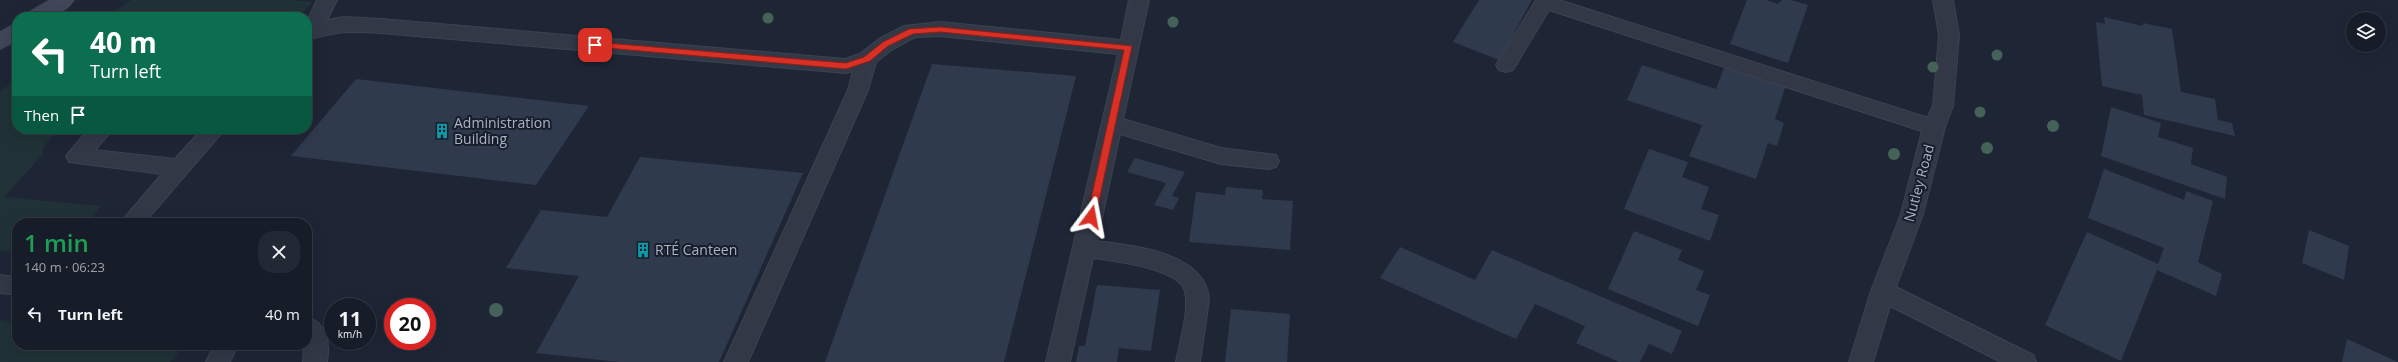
<!DOCTYPE html>
<meta charset="utf-8">
<style>
body{margin:0;font-family:"Open Sans",sans-serif;background:#232934;color:#f1f3f6;height:100vh;display:flex;flex-direction:column;font-size:15px;white-space:nowrap}
*{box-sizing:border-box;margin:0}
p{font-size:13px;color:#9ea1a8}
.icon{flex:none;width:22px;height:22px;fill:none;stroke:currentColor;stroke-width:2;stroke-linecap:round;stroke-linejoin:round}
.map{position:relative;flex:1;overflow:hidden}
.drawer{position:absolute;left:12px;top:218px;width:300px;height:132px;display:flex;flex-direction:column;background:#161c28;border-radius:16px;box-shadow:0 4px 16px #0002,0 0 0 1px #353a45}
.drawer>*{flex:none}
.banner{position:absolute;left:12px;top:12px;width:300px;height:122px;border-radius:16px;box-shadow:0 4px 16px #0002,0 0 0 1px #353a45;background:#0b6e4f;color:#fff;overflow:hidden}
.fabs{position:absolute;left:2346px;top:12px;display:grid;gap:8px}
.fabs a{display:grid;place-items:center;width:40px;height:40px;border-radius:50%;background:#161c28;box-shadow:0 4px 16px #0002,0 0 0 1px #353a45;font-size:20px}
.speed{position:absolute;left:324px;top:298px;display:flex;gap:8px;font-size:20px;font-weight:700;text-align:center}
.speed>*{display:grid;place-content:center;width:52px;height:52px;border-radius:50%;background:#161c28;box-shadow:0 4px 16px #0002,0 0 0 1px #353a45;line-height:1}
.speed small{font-size:10px;font-weight:400}
.speed .limit{border:6px solid #d22;background:#fff;color:#111}
.pin{position:absolute;display:grid;place-items:center;width:34px;height:34px;color:#fff;margin:-17px;border-radius:8px;box-shadow:0 2px 6px #0006}
.me{position:absolute;width:44px;margin:-22px;rotate:13deg;stroke-linejoin:round;filter:drop-shadow(0 0 3px #0008)}
.turn{display:flex;align-items:center;gap:14px;height:84px;padding:0 12px;font-size:18px}
.turn .icon{width:52px;height:52px;stroke-width:2.5}
.turn b{display:block;font-size:28px;line-height:34px}
.then{display:flex;align-items:center;height:38px;padding:0 12px;background:#0003;gap:8px;font-size:15px}
.round{display:grid;place-items:center;flex:none;width:42px;height:42px;border-radius:16px;background:#232934}
.headline{display:flex;align-items:center;justify-content:space-between;height:68px;padding:0 12px}
h1{font-size:24px;font-weight:600;line-height:30px;color:#1e9e55}
ul{padding:0;list-style:none}
li{display:flex;align-items:center;gap:12px;height:56px;padding:0 12px}
li div{flex:1}
li b{display:block;font-size:15px}
li em{font-style:normal}
.map>svg:first-child{display:block}
</style>
<div class="map">
<svg width="2398" height="362" viewBox="0 0 2398 362">
<rect width="100%" height="100%" fill="#1e2636"/>
<g fill="#203237">
<polygon points="131,0 289,0 312,2 299,17 106,17"/>
<polygon points="17,78 17,129 59,129 44,146 42,155 4,197 101,206 86,223 17,223 17,252 0,250 0,92"/>
<polygon points="0,320 17,322 17,345 179,345 177,355 170,362 0,362"/>
</g>
<g fill="#303a4d">
<polygon points="1479,0 1532,0 1499,60 1453,42"/>
<polygon points="1747,0 1766,0 1778,4 1782,0 1791,0 1808,5 1788,63 1730,44"/>
<polygon points="2104,17 2143,26 2143,23 2172,29 2181,92 2215,99 2218,120 2232,123 2235,136 2144,115 2142,95 2102,86 2096,22 2105,24"/>
<polygon points="932,64 1076,76 1004,362 825,362"/>
<polygon points="1642,65 1716,89 1725,65 1786,85 1775,119 1784,123 1777,146 1768,143 1756,179 1689,156 1702,125 1627,100"/>
<polygon points="356,79 589,106 536,185 291,156"/>
<polygon points="2111,107 2161,123 2158,137 2193,148 2191,164 2227,177 2225,199 2101,156"/>
<polygon points="1649,149 1688,162 1682,177 1709,187 1701,209 1719,215 1710,241 1624,209"/>
<polygon points="640,157 803,173 719,362 619,362 536,353 579,276 506,268 541,210 607,217"/>
<polygon points="1135,158 1185,172 1172,196 1179,198 1173,210 1154,205 1166,183 1127,172"/>
<polygon points="2104,169 2184,200 2186,191 2213,201 2198,262 2222,274 2216,296 2157,270 2121,361 2045,325 2087,232 2158,264 2164,248 2088,218"/>
<polygon points="1226,187 1263,190 1262,199 1293,201 1290,250 1189,242 1196,192 1225,195"/>
<polygon points="2309,230 2349,246 2344,280 2302,263"/>
<polygon points="1634,231 1682,250 1678,260 1704,271 1696,290 1710,295 1698,326 1608,289"/>
<polygon points="1400,247 1475,280 1492,250 1682,331 1672,354 1649,344 1640,362 1619,362 1576,343 1585,326 1535,304 1516,339 1380,278"/>
<polygon points="1097,285 1160,290 1151,351 1119,348 1117,362 1076,362 1079,346 1085,346"/>
<polygon points="1231,309 1290,314 1287,362 1225,362"/>
<polygon points="2347,339 2398,362 2342,362"/>
</g>
<g fill="none" stroke-linecap="round" stroke-linejoin="round">
<defs>
<g id="lane">
<path d="M317,0H337L327,20L344,17L381,19L845,59L860,54L879,39L904,26L940,22L1121,40L1129,0H1149L1123,119L1221,148L1276,155L1279,161L1276,167L1268,169L1221,164L1120,134L1097,241C1134,246 1205,252 1209,299L1200,362H1176C1179,344 1191,306 1184,289C1176,268 1113,261 1093,258L1070,362H1046L1118,54L940,36L915,37L893,49L876,62L868,90L748,362H724L848,90L853,71L846,73L381,33C349,31 338,31 307,40V21Z"/>
<polygon points="1536,0 1559,0 1941,122 1945,127 1941,132 1934,135 1549,10 1513,70 1506,72 1499,70 1496,65"/>
<polygon points="89,129 113,129 95,150 175,159 202,129 225,129 144,223 120,223 162,174 69,162 66,156"/>
<polygon points="0,275 17,277 17,295 0,293"/>
<path d="M307,317C328,324 330,342 327,362H303L304,345H307Z"/>
<polygon points="214,345 238,345 230,362 206,362"/>
</g>
<polygon id="street" points="1933,0 1953,0 1959,35 1953,106 1945,127 1923,214 1896,287 2033,355 2036,362 2001,362 1890,306 1873,362 1849,362 1871,291 1901,214 1923,127 1933,106 1939,35"/>
<g id="secondary">
<path d="M50,0H74C63,17 44,17 26,17L29,12Z"/>
<polygon points="17,23 17,40 0,49 0,32"/>
</g>
</defs>
<use href="#lane" stroke="#3b4250" stroke-width="2"/>
<use href="#street" stroke="#3b4250" stroke-width="2"/>
<use href="#secondary" stroke="#3b4250" stroke-width="2"/>
<use href="#lane" fill="#323846" fill-rule="evenodd"/>
<use href="#street" fill="#323846" fill-rule="evenodd"/>
<use href="#secondary" fill="#40475a" fill-rule="evenodd"/>
</g>
<g fill="#446258">
<circle cx="768" cy="18" r="5.5"/>
<circle cx="1173" cy="22" r="5.5"/>
<circle cx="1997" cy="55" r="5.5"/>
<circle cx="1933" cy="67" r="5.5"/>
<circle cx="1980" cy="112" r="5.5"/>
<circle cx="2053" cy="126" r="6"/>
<circle cx="1987" cy="148" r="6"/>
<circle cx="1894" cy="154" r="6"/>
<circle cx="496" cy="310" r="7"/>
</g>
<polygon fill="#d93025" stroke="#8d1f18" points="940,27 1132,46 1095,220 1091,221 1087,217 1124,50 940,32 913,34 888,46 870,61 846,69 595,47 591,45 595,42 846,63 864,57 883,42 909,29"/>
<defs>
<symbol id="building-bare" viewBox="-9 -9 18 18"><path d="M-4-6H4V6H1V3H-1V6H-4ZM-2.5-4.3h1.7v1.8h-1.7ZM.8-4.3h1.7v1.8H.8ZM-2.5-1h1.7V.8h-1.7ZM.8-1h1.7V.8H.8Z" fill="#0f9aa8" stroke="#171e2b" stroke-width="2.5" paint-order="stroke"/></symbol>
</defs>
<g fill-rule="evenodd">
<use href="#building-bare" x="431" y="120" width="22" height="22"/>
<use href="#building-bare" x="632" y="239" width="22" height="22"/>
</g>
<g text-anchor="middle" stroke-width="4" stroke-linejoin="round" paint-order="stroke">
<g font-size="14" fill="#abb2c4" stroke="#171e2b" text-anchor="start">
<text x="454" y="128">Administration<tspan x="454" dy="16">Building</tspan></text>
<text x="655" y="255">RTÉ Canteen</text>
</g>
<g font-size="14" fill="#abb2c4" stroke="#171e2b">
<text transform="translate(1919 183) rotate(-75)" y="5">Nutley Road</text>
</g>
</g>
</svg>
<div class="fabs">
<a><svg class="icon" aria-label="layers" viewBox="0 0 24 24"><path d="M12 4l9 5-9 5-9-5zM3 14l9 5 9-5"/></svg></a>
</div>
<div class="speed"><div>11<small>km/h</small></div><div class="limit">20</div></div>
<div class="pin" style="left:595px;top:45px;background:#d93025"><svg class="icon" aria-label="arrive" viewBox="0 0 24 24"><path d="M6 21V4h12l-3 4 3 4H6"/></svg></div>
<svg class="me" style="left:1091px;top:217px" viewBox="-20 -20 40 40"><path d="M0-17L14 15 0 8-14 15z" fill="#d93025" stroke="#fff" stroke-width="4"/></svg>
<div class="banner">
<div class="turn"><svg class="icon" aria-label="left" viewBox="0 0 24 24"><path d="M17 20v-9H6M10 6l-5 5 5 5"/></svg><div><b>40 m</b>Turn left</div></div>
<div class="then">Then<svg class="icon" aria-label="arrive" viewBox="0 0 24 24"><path d="M6 21V4h12l-3 4 3 4H6"/></svg></div>
</div>
<section class="drawer">
<div class="headline"><div><h1>1 min</h1><p>140 m · 06:23</p></div><a class="round"><svg class="icon" aria-label="close" viewBox="0 0 24 24"><path d="M6 6l12 12M18 6L6 18"/></svg></a></div>
<ul>
<li><svg class="icon" aria-label="left" viewBox="0 0 24 24"><path d="M17 20v-9H6M10 6l-5 5 5 5"/></svg><div><b>Turn left</b></div><em>40 m</em></li>
</ul>
</section>
</div>
